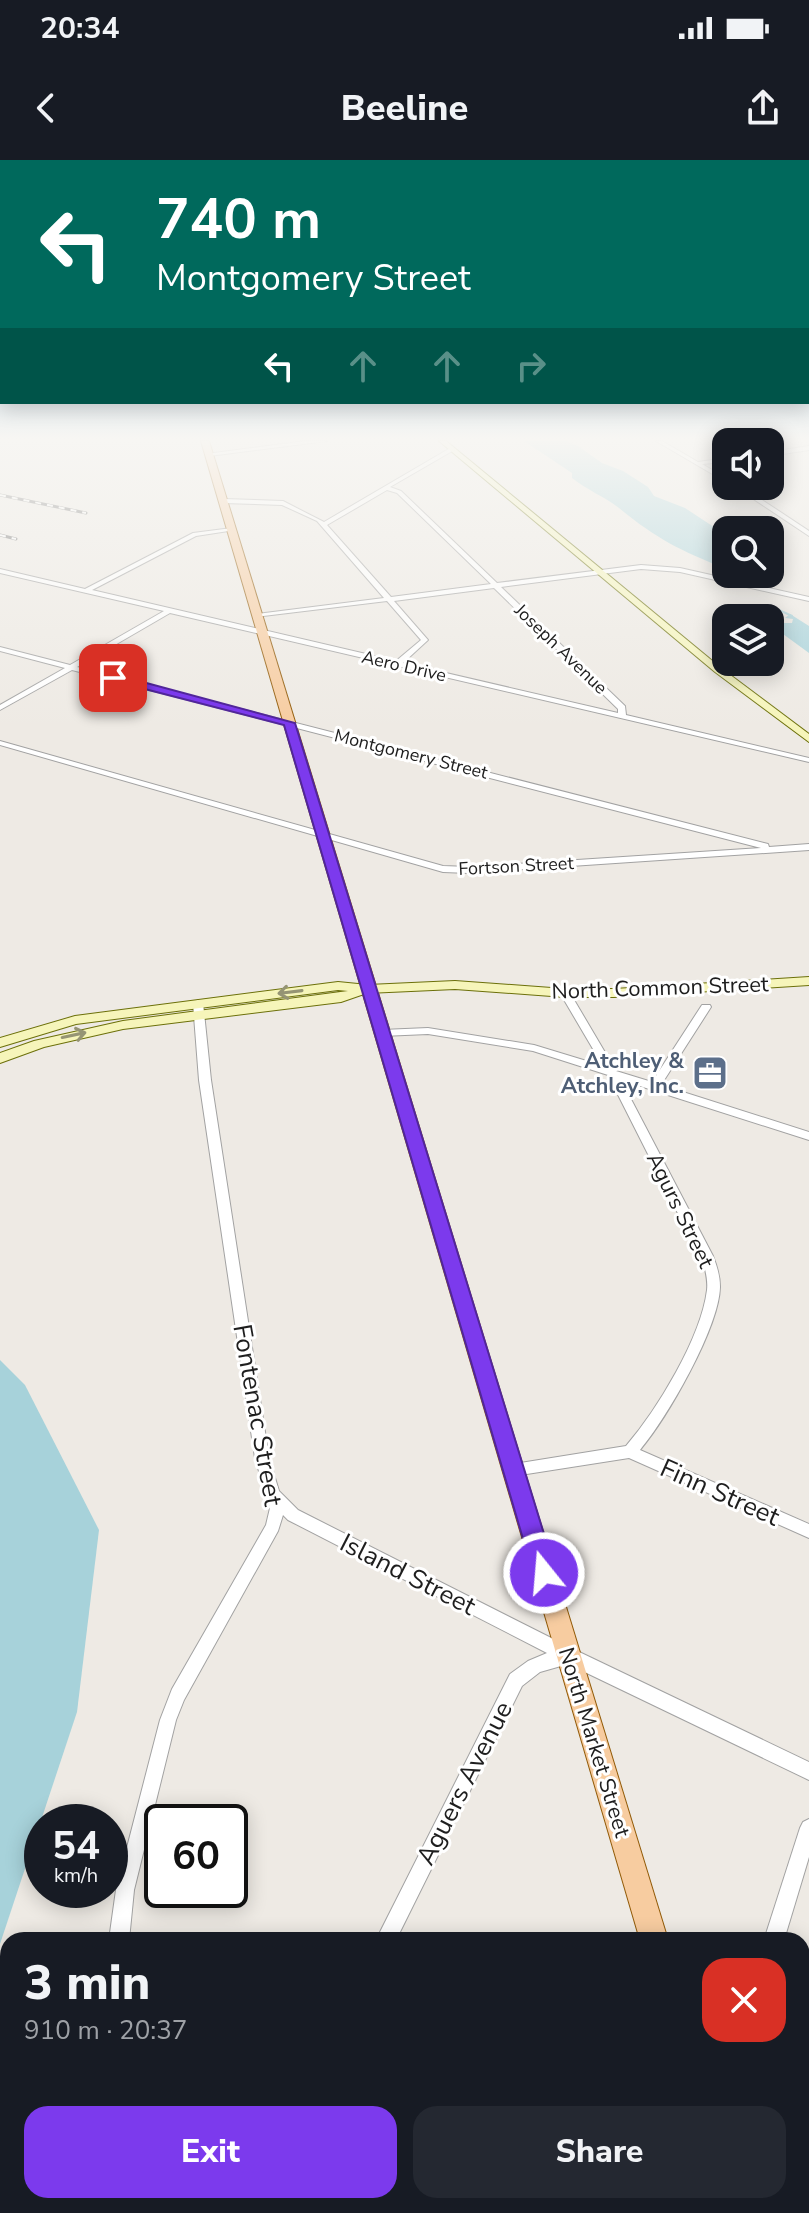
<!DOCTYPE html>
<meta charset="utf-8">
<style>
body{margin:0;font-family:"Nunito Sans",sans-serif;background:#242831;color:#f1f3f6;height:100vh;display:flex;flex-direction:column;font-size:30px;white-space:nowrap}
*{box-sizing:border-box;margin:0}
p{font-size:26px;color:#9ea1a6}
.icon{flex:none;width:44px;height:44px;fill:none;stroke:currentColor;stroke-width:2;stroke-linecap:round;stroke-linejoin:round}
.map{position:relative;flex:1;overflow:hidden}
.side{position:absolute;left:0px;top:1772px;width:810px;height:282px;display:flex;flex-direction:column;background:#171b24;border-radius:24px 24px 0 0;box-shadow:0 4px 20px #0003}
.side>*{flex:none}
.banner{position:absolute;left:0px;top:0px;width:810px;height:244px;box-shadow:0 4px 20px #0003;background:#00695c;color:#fff;overflow:hidden}
.tools{position:absolute;left:712px;top:268px;display:grid;gap:16px}
.tools a{display:grid;place-items:center;width:72px;height:72px;border-radius:16px;background:#171b24;box-shadow:0 4px 20px #0003;font-size:40px}
.speed{position:absolute;left:24px;top:1644px;display:flex;gap:16px;font-size:40px;font-weight:700;text-align:center}
.speed>*{display:grid;place-content:center;width:104px;height:104px;border-radius:50%;background:#171b24;box-shadow:0 4px 20px #0003;line-height:1}
.speed small{font-size:20px;font-weight:400}
.speed .limit{border:4px solid #111;border-radius:12px;background:#fff;color:#111}
.pin{position:absolute;display:grid;place-items:center;width:68px;height:68px;color:#fff;margin:-34px;border-radius:16px;box-shadow:0 4px 12px #0006}
.me{position:absolute;width:88px;margin:-44px;rotate:343deg;stroke-linejoin:round;filter:drop-shadow(0 0 6px #0008)}
.turn{display:flex;align-items:center;gap:28px;height:168px;padding:0 24px;font-size:36px}
.turn .icon{width:104px;height:104px;stroke-width:2.5}
.turn b{display:block;font-size:56px;line-height:68px}
.lanes{display:flex;align-items:center;height:76px;padding:0 24px;background:#0003;justify-content:center;gap:40px;direction:ltr}
.lanes .off{opacity:.35}
.round{display:grid;place-items:center;flex:none;width:84px;height:84px;border-radius:24px;background:#242831}
.summary{display:flex;align-items:center;justify-content:space-between;height:136px;padding:0 24px}
h1{font-size:48px;font-weight:800;line-height:60px}
.primary-button{display:flex;gap:16px;margin-top:auto;padding:16px 24px}
.primary-button a{flex:1;height:92px;border-radius:24px;background:#7c3aed;color:#fff;font-size:32px;font-weight:800;line-height:92px;text-align:center}
.primary-button a+a{background:#242831;color:#f1f3f6}
.status{display:flex;justify-content:space-between;align-items:center;height:56px;padding:0 40px;background:#171b24;direction:ltr}
.status svg{height:22px;fill:currentColor}
header{display:flex;justify-content:space-between;align-items:center;height:104px;padding:0 24px;background:#171b24;font-size:36px;font-weight:800}
.map>svg:first-child{display:block}
</style>
<div class="status"><b>20:34</b><svg viewBox="0 0 49 12"><path d="M0 12V9h3v3zM5 12V6h3v6zM10 12V3h3v9zM15 12V0h3v12zM26 1h20v11H26zM47 4h2v5h-2z"/></svg></div>
<header><svg class="icon" aria-label="back" viewBox="0 0 24 24"><path d="M15 5l-7 7 7 7"/></svg>Beeline<svg class="icon" aria-label="share" viewBox="0 0 24 24"><path d="M12 15V3M7 8l5-5 5 5M5 13v7h14v-7"/></svg></header>
<div class="map">
<svg width="809" height="2053" viewBox="0 0 809 2053">
<rect width="100%" height="100%" fill="#eeeae4"/>
<g fill="#a7d2da">
<path d="M524,281H566L578,286L602,303L623,311L648,327L654,336L685,348L726,375V409C680,390 658,380 619,348C605,337 587,330 572,318V313Z"/>
<polygon points="790,454 809,466 809,493 783,474 778,463 792,463 793,459 785,458"/>
<polygon points="0,1200 25,1225 99,1370 77,1552 0,1784"/>
</g>
<g fill="none" stroke-linecap="round" stroke-linejoin="round">
<polyline stroke="#a7d2da" stroke-width="2" points="779,450 792,456"/>
<defs>
<g id="minor">
<polygon points="656,281 662,281 698,302 726,298 726,302 702,304 726,318 726,322"/>
<polygon points="809,286 809,290 770,296 770,292"/>
<path d="M452,287L454,290L390,327L401,331L497,423L641,405L680,408L809,437V441L680,412L641,409L501,427L625,546L626,555L809,598V602L170,453L77,507L768,684L769,687L809,684V690L469,713L443,712L0,585V581L443,706L469,707L761,688L72,510L0,550V545L65,508L0,491V487L70,505L164,451L0,413V409L85,429L193,373L232,368L235,370L196,376L92,430L396,501L421,480L387,441L255,457V455L257,454L384,438L317,361L282,345L223,343L220,341L223,339L283,341L324,362ZM387,330L397,333L491,424L391,437L327,365ZM494,428L618,549V553L403,503L428,480L394,441Z"/>
<polygon points="734,326 741,326 809,371 809,376"/>
<path d="M565,830L570,833L616,911L652,922L702,845H710L711,847L661,925L809,972V980L621,920L713,1096C717,1106 720,1116 720,1127C719,1168 667,1258 640,1290L809,1364V1378L629,1298L514,1316L509,1314L507,1310L509,1306L514,1304L626,1286C657,1250 701,1178 707,1130C708,1121 706,1113 704,1105L608,915L533,891L428,874L382,876L377,873L382,870L428,868L534,885L603,906L560,833Z"/>
<polygon points="198,840 203,843 211,920 269,1298 279,1331 298,1350 575,1490 809,1602 809,1620 568,1504 540,1512 522,1526 396,1780 376,1780 510,1514 528,1501 547,1493 288,1360 283,1355 278,1371 184,1540 176,1560 134,1730 129,1780 109,1780 116,1730 160,1560 172,1529 266,1365 270,1348 255,1298 199,920 193,843"/>
<polygon points="809,1659 809,1697 784,1780 764,1780 800,1668 803,1662"/>
<polygon points="802,1923 809,1926 809,1947 802,1944"/>
<polygon points="255,2046 281,2046 284,2053 258,2053"/>
<polygon points="681,2046 703,2046 701,2053 679,2053"/>
</g>
<polygon id="tertiary" points="306,281 327,281 209,296 206,294"/>
<g id="secondary">
<polygon points="439,281 446,281 721,508 809,574 809,582 715,512"/>
<polygon points="809,817 809,825 614,837 565,837 455,829 367,833 341,842 123,869 44,887 0,903 0,893 34,881 123,861 348,831 338,830 76,864 0,887 0,878 75,856 338,822 368,825 455,821 565,829 614,829"/>
</g>
<g id="primary">
<polygon points="201,281 209,281 668,1780 640,1780"/>
<polygon points="718,2046 750,2046 752,2053 720,2053"/>
</g>
</defs>
<use href="#minor" stroke="#a2a2a2" stroke-width="2"/>
<use href="#tertiary" stroke="#a2a2a2" stroke-width="2"/>
<use href="#secondary" stroke="#6c700a" stroke-width="2"/>
<use href="#primary" stroke="#915a07" stroke-width="2"/>
<use href="#minor" fill="#fff" fill-rule="evenodd"/>
<use href="#tertiary" fill="#fff" fill-rule="evenodd"/>
<use href="#secondary" fill="#f6f5ba" fill-rule="evenodd"/>
<use href="#primary" fill="#f7cca0" fill-rule="evenodd"/>
<defs>
<g id="rail">
<polyline points="0,335 86,353"/>
<polyline points="0,375 16,379"/>
</g>
</defs>
<use href="#rail" stroke="#6c6c6c" stroke-width="3"/>
<use href="#rail" stroke="#fff" stroke-width="2" stroke-dasharray="6" stroke-linecap="butt"/>
</g>
<defs><path id="oneway-shaft" d="M-6 0H5M1.5-3L5.5 0L1.5 3" fill="none" stroke-width="1.6" stroke-linecap="round" stroke-linejoin="round" transform="scale(2)"/></defs>
<g stroke="#959474">
<use href="#oneway-shaft" transform="translate(290 832) rotate(173)"/>
<use href="#oneway-shaft" transform="translate(74 875) rotate(-12)"/>
</g>
<linearGradient id="sky" x2="0" y2="1"><stop stop-color="#8ec0e2"/><stop offset="0.49" stop-color="#f7f6f3"/><stop offset="1" stop-color="#f7f6f3" stop-opacity="0"/></linearGradient>
<rect width="809" height="569" fill="url(#sky)"/>
<polygon fill="#7c3aed" stroke="#51269a" stroke-width="2" points="113,514 295,563 556,1413 553,1421 544,1424 536,1421 533,1413 284,565 110,520 108,518"/>
<defs>
<symbol id="office-square" viewBox="-11 -11 22 22"><rect x="-9" y="-9" width="18" height="18" rx="4" fill="#5c6f8a" stroke="#fff"/><path d="M-6-3h4V-5.5h4V-3h4V5H-6ZM-1-4.5V-3h2v-1.5ZM-6 0V1H6V0Z" fill="#fff"/></symbol>
</defs>
<g fill-rule="evenodd">
<use href="#office-square" x="690" y="893" width="40" height="40"/>
</g>
<g text-anchor="middle" stroke-width="6" stroke-linejoin="round" paint-order="stroke">
<g font-size="18" fill="#1e1e1e" stroke="#fff">
<text transform="translate(561 489) rotate(44)" y="6">Joseph Avenue</text>
<text transform="translate(404 506) rotate(13)" y="6">Aero Drive</text>
<text transform="translate(411 594) rotate(14)" y="6">Montgomery Street</text>
<text transform="translate(516 706) rotate(-3)" y="6">Fortson Street</text>
</g>
<g font-size="22" fill="#1e1e1e" stroke="#fff">
<text transform="translate(660 827) rotate(-2)" y="8">North Common Street</text>
<text transform="translate(681 1050) rotate(64)" y="8">Agurs Street</text>
<text transform="translate(595 1582) rotate(73)" y="8">North Market Street</text>
</g>
<g font-size="22" font-weight="bold" fill="#4e5e75" stroke="#fff" text-anchor="end">
<text x="684" y="908">Atchley &amp;<tspan x="684" dy="25">Atchley, Inc.</tspan></text>
</g>
<g font-size="26" fill="#1e1e1e" stroke="#fff">
<text transform="translate(258 1255) rotate(80)" y="9">Fontenac Street</text>
<text transform="translate(720 1332) rotate(24)" y="9">Finn Street</text>
<text transform="translate(408 1414) rotate(27)" y="9">Island Street</text>
<text transform="translate(464 1623) rotate(-63)" y="9">Aguers Avenue</text>
</g>
</g>
</svg>
<div class="tools">
<a><svg class="icon" aria-label="sound" viewBox="0 0 24 24"><path d="M4 9h4l5-4v14l-5-4H4zM17 9q2 3 0 6"/></svg></a>
<a><svg class="icon" aria-label="search" viewBox="0 0 24 24"><circle cx="10" cy="10" r="6"/><path d="M15 15l6 6"/></svg></a>
<a><svg class="icon" aria-label="layers" viewBox="0 0 24 24"><path d="M12 4l9 5-9 5-9-5zM3 14l9 5 9-5"/></svg></a>
</div>
<div class="speed"><div>54<small>km/h</small></div><div class="limit">60</div></div>
<div class="pin" style="left:113px;top:518px;background:#d93025"><svg class="icon" aria-label="arrive" viewBox="0 0 24 24"><path d="M6 21V4h12l-3 4 3 4H6"/></svg></div>
<svg class="me" style="left:544px;top:1413px" viewBox="-20 -20 40 40"><circle r="17" fill="#7c3aed" stroke="#fff" stroke-width="3"/><path d="M0-11L8 9 0 5-8 9z" fill="#fff"/></svg>
<div class="banner">
<div class="turn"><svg class="icon" aria-label="left" viewBox="0 0 24 24"><path d="M17 20v-9H6M10 6l-5 5 5 5"/></svg><div><b>740 m</b>Montgomery Street</div></div>
<div class="lanes"><svg class="icon" aria-label="left" viewBox="0 0 24 24"><path d="M17 20v-9H6M10 6l-5 5 5 5"/></svg><svg class="icon off" aria-label="ahead" viewBox="0 0 24 24"><path d="M12 20V5M6 11l6-6 6 6"/></svg><svg class="icon off" aria-label="ahead" viewBox="0 0 24 24"><path d="M12 20V5M6 11l6-6 6 6"/></svg><svg class="icon off" aria-label="right" viewBox="0 0 24 24"><path d="M7 20v-9h11M14 6l5 5-5 5"/></svg></div>
</div>
<section class="side">
<div class="summary"><div><h1>3 min</h1><p>910 m · 20:37</p></div><a class="round" style="background:#d93025;color:#fff"><svg class="icon" aria-label="close" viewBox="0 0 24 24"><path d="M6 6l12 12M18 6L6 18"/></svg></a></div>
<div class="primary-button"><a>Exit</a><a>Share</a></div>
</section>
</div>
